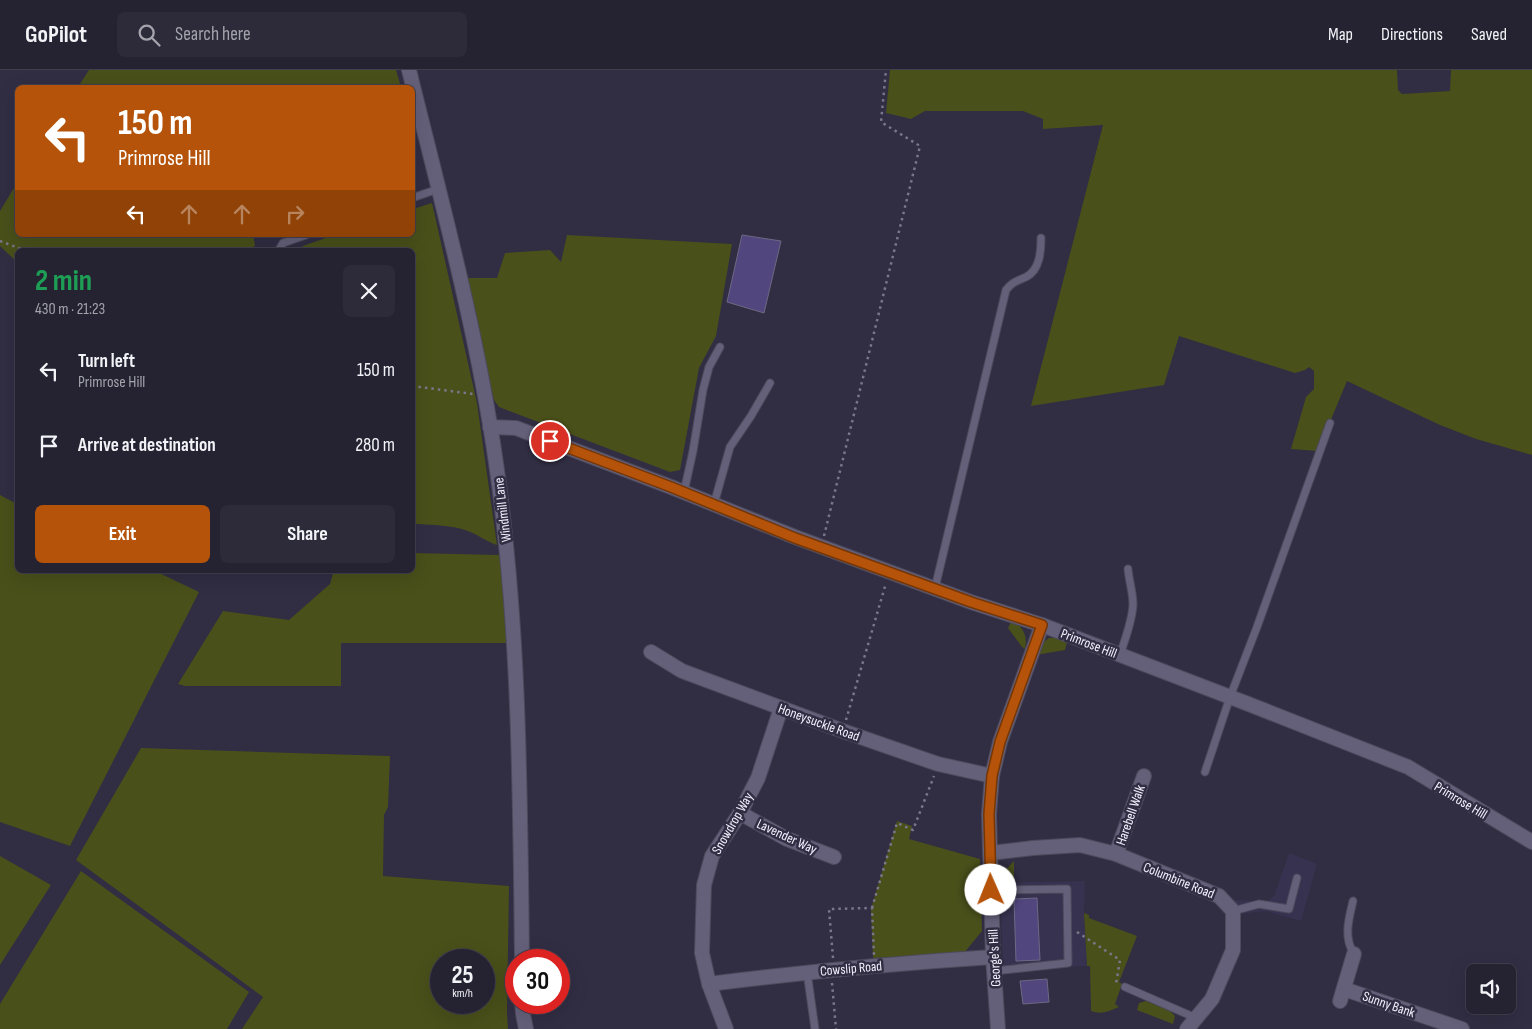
<!DOCTYPE html>
<meta charset="utf-8">
<style>
body{margin:0;font-family:"Sofia Sans Condensed",sans-serif;background:#2d2a3a;color:#f1f3f6;height:100vh;display:flex;flex-direction:column;font-size:19px;white-space:nowrap}
*{box-sizing:border-box;margin:0}
p{font-size:16px;color:#a3a4ac}
.icon{flex:none;width:28px;height:28px;fill:none;stroke:currentColor;stroke-width:2;stroke-linecap:round;stroke-linejoin:round}
.map{position:relative;flex:1;overflow:hidden}
.panel{position:absolute;left:15px;top:178px;width:400px;height:325px;display:flex;flex-direction:column;background:#252232;border-radius:8px;box-shadow:0 5px 20px #0002,0 0 0 1px #423f4d}
.panel>*{flex:none}
.banner{position:absolute;left:15px;top:15px;width:400px;height:152px;border-radius:8px;box-shadow:0 5px 20px #0002,0 0 0 1px #423f4d;background:#b45309;color:#fff;overflow:hidden}
.buttons{position:absolute;left:1466px;top:894px;display:grid;gap:10px}
.buttons a{display:grid;place-items:center;width:50px;height:50px;border-radius:8px;background:#252232;box-shadow:0 5px 20px #0002,0 0 0 1px #423f4d;font-size:25px}
.speed{position:absolute;left:430px;top:879px;display:flex;gap:10px;font-size:25px;font-weight:700;text-align:center}
.speed>*{display:grid;place-content:center;width:65px;height:65px;border-radius:50%;background:#252232;box-shadow:0 5px 20px #0002,0 0 0 1px #423f4d;line-height:1}
.speed small{font-size:12px;font-weight:400}
.speed .limit{border:8px solid #d22;background:#fff;color:#111}
.pin{position:absolute;display:grid;place-items:center;width:42px;height:42px;color:#fff;margin:-21px;border:2px solid #fff;border-radius:50%;box-shadow:0 1px 5px #0007}
.me{position:absolute;width:55px;margin:-28px;rotate:359deg;stroke-linejoin:round;filter:drop-shadow(0 0 4px #0008)}
.turn{display:flex;align-items:center;gap:18px;height:105px;padding:0 20px;font-size:22px}
.turn .icon{width:65px;height:65px;stroke-width:2.5}
.turn b{display:block;font-size:35px;line-height:42px}
.lanes{display:flex;align-items:center;height:48px;padding:0 20px;background:#0003;justify-content:center;gap:25px;direction:ltr}
.lanes .off{opacity:.35}
.round{display:grid;place-items:center;flex:none;width:52px;height:52px;border-radius:8px;background:#2d2a3a}
.summary{display:flex;align-items:center;justify-content:space-between;height:85px;padding:0 20px}
h1{font-size:30px;font-weight:700;line-height:38px;color:#1e9e55}
.primary-button{display:flex;gap:10px;margin-top:auto;padding:10px 20px}
.primary-button a{flex:1;height:58px;border-radius:8px;background:#b45309;color:#fff;font-size:20px;font-weight:700;line-height:58px;text-align:center}
.primary-button a+a{background:#2d2a3a;color:#f1f3f6}
ul{padding:0;list-style:none}
li{display:flex;align-items:center;gap:15px;height:75px;padding:0 20px}
li div{flex:1}
li b{display:block;font-size:19px}
li em{font-style:normal}
header{display:flex;align-items:center;gap:30px;box-sizing:border-box;height:70px;padding:0 25px;background:#252232;border-bottom:1px solid #423f4d}
header strong{font-size:24px}
nav{display:flex;gap:28px;margin-inline-start:auto;font-size:18px}
.search{width:350px;height:45px;background:#2d2a3a;display:flex;align-items:center;gap:12px;box-sizing:border-box;padding:0 18px;border-radius:8px;color:#a3a4ac;font-size:19px}
.map>svg:first-child{display:block}
</style>
<header>
<strong>GoPilot</strong>
<div class="search"><svg class="icon" aria-label="search" viewBox="0 0 24 24"><circle cx="10" cy="10" r="6"/><path d="M15 15l6 6"/></svg>Search here</div>
<nav><a>Map</a><a>Directions</a><a>Saved</a></nav>
</header>
<div class="map">
<svg width="1532" height="959" viewBox="0 0 1532 959">
<rect width="100%" height="100%" fill="#312d43"/>
<g fill="#37324f">
<polygon points="1289,783 1317,794 1301,851 1266,841 1240,844 1234,830 1268,831 1274,826"/>
<polygon points="1085,811 1084,843 1087,896 1003,900 1000,813"/>
</g>
<g fill="#49501a" fill-rule="evenodd">
<polygon points="89,0 396,0 401,17 78,17"/>
<polygon points="890,0 1397,0 1398,20 1402,24 1450,21 1451,0 1532,0 1532,385 1476,369 1440,355 1347,311 1318,381 1291,379 1306,327 1314,319 1314,301 1309,297 1305,300 1295,303 1179,266 1164,315 1031,336 1103,55 1043,59 1043,49 1023,41 925,41 911,49 886,43"/>
<polygon points="17,113 18,165 253,165 255,175 252,180 18,180 17,192 0,176 0,141"/>
<path d="M432,133L477,333L497,475C487,472 479,465 468,461C452,455 433,455 416,454L413,452L412,180H300L303,176L334,165H412L413,139Z"/>
<polygon points="567,165 732,174 716,266 699,298 680,400 670,402 499,337 494,330 466,208 497,208 505,183 550,180 561,192"/>
<polygon points="0,425 17,434 18,500 153,500 199,522 70,776 0,752"/>
<polygon points="413,483 499,485 510,573 341,573 341,616 185,616 178,614 223,541 289,550 330,514 334,500 412,500"/>
<path d="M1012,550C1023,557 1028,566 1025,579L1022,577L1008,558Z"/>
<polygon points="1049,568 1057,568 1067,572 1065,580 1036,585 1041,574"/>
<path d="M141,678L390,686L388,737L384,745L383,806L509,816L507,942L508,959H242L263,927L76,790ZM441,890H484V932H441Z"/>
<polygon points="897,751 912,756 909,769 980,789 982,861 964,883 873,888 871,839"/>
<polygon points="0,786 51,815 0,895"/>
<polygon points="1014,791 1014,813 1000,813 1000,806"/>
<polygon points="81,801 249,922 227,959 0,959 0,934"/>
<path d="M1084,843L1089,845V848L1137,866L1119,912L1122,914L1115,934L1119,937C1109,941 1102,945 1091,941L1090,896H1087Z"/>
<polygon points="1146,931 1169,940 1175,946 1173,954 1137,940 1139,933"/>
</g>
<g fill="#52467f" stroke="#6d6983">
<polygon points="742,165 781,171 764,243 727,232"/>
<polygon points="1037,828 1040,890 1016,891 1014,829"/>
<polygon points="1047,909 1049,932 1023,934 1020,911"/>
</g>
<g fill="none" stroke-linecap="round" stroke-linejoin="round">
<defs>
<g id="lane">
<polyline points="412,128 438,119"/>
<polyline points="279,180 283,173 306,165"/>
<polyline points="684,422 693,381 703,320 709,297 720,277"/>
<polyline points="714,434 730,377 751,346 770,313"/>
<path d="M935,518L1006,220C1012,212 1017,211 1026,207C1040,200 1041,181 1041,168"/>
<path d="M1120,585C1125,569 1132,552 1133,535C1133,522 1129,511 1128,499"/>
<polyline points="1205,702 1230,627 1257,557 1330,353"/>
<polyline points="991,820 1067,819 1068,893 994,901"/>
<path d="M1353,831C1349,848 1343,867 1354,884"/>
<polyline points="1233,841 1259,834 1289,839 1297,808"/>
<polyline points="807,902 815,959"/>
<polyline points="1125,917 1196,948"/>
</g>
<g id="street">
<path d="M409,0C441,130 477,261 496,393C520,558 520,724 522,890"/>
<polyline points="490,357 516,358 671,417 795,467 971,532 1042,555 1251,635 1408,697 1532,772"/>
<polyline points="651,582 682,601 843,661 938,694 992,706"/>
<polyline points="740,743 787,769 834,787"/>
<polyline points="991,783 1033,778 1080,775 1116,784 1219,826 1233,841 1233,880 1212,929 1187,959"/>
<polyline points="1116,784 1144,706"/>
<path d="M709,914C804,902 898,893 993,887"/>
<polyline points="1344,919 1462,959"/>
<polyline points="1340,931 1354,884"/>
<polyline points="522,932 523,944 526,959"/>
<polyline points="726,959 709,914 702,883 704,815 712,786 740,743 758,708 781,638"/>
<polyline points="998,959 993,887 989,744 992,706 1000,672 1042,555"/>
</g>
</defs>
<use href="#lane" stroke="#4d4a5c" stroke-width="9"/>
<use href="#street" stroke="#4d4a5c" stroke-width="16"/>
<g stroke="#7a778a" stroke-width="2.5" stroke-dasharray="2.5 4" stroke-linecap="butt">
<polyline points="0,171 24,180"/>
<polyline points="412,316 473,324"/>
<polyline points="824,466 920,76 881,52 886,0"/>
<polyline points="846,650 886,513"/>
<polyline points="872,838 897,753 913,760 934,706"/>
<polyline points="1077,862 1120,890 1116,914"/>
<polyline points="833,888 829,839 872,838 874,885"/>
<polyline points="832,913 836,959"/>
</g>
<use href="#lane" stroke="#64607a" stroke-width="7"/>
<use href="#street" stroke="#64607a" stroke-width="14"/>
</g>
<g fill="none" stroke-linecap="round" stroke-linejoin="round">
<defs>
<polyline id="route" points="550,371 671,417 795,468 971,532 1042,555 1000,672 992,706 989,744 991,820"/>
</defs>
<use href="#route" stroke="#753606" stroke-width="12"/>
<use href="#route" stroke="#b45309" stroke-width="9"/>
</g>
<g text-anchor="middle" stroke-width="5" stroke-linejoin="round" paint-order="stroke">
<g font-size="14" fill="#f3f1fe" stroke="#312d43">
<text transform="translate(502 440) rotate(-97)" y="5">Windmill Lane</text>
<text transform="translate(1089 573) rotate(21)" y="5">Primrose Hill</text>
<text transform="translate(819 652) rotate(20)" y="5">Honeysuckle Road</text>
<text transform="translate(1461 730) rotate(31)" y="5">Primrose Hill</text>
<text transform="translate(1130 745) rotate(-71)" y="5">Harebell Walk</text>
<text transform="translate(732 753) rotate(-60)" y="5">Snowdrop Way</text>
<text transform="translate(787 766) rotate(25)" y="5">Lavender Way</text>
<text transform="translate(1179 810) rotate(22)" y="5">Columbine Road</text>
<text transform="translate(994 888) rotate(-93)" y="5">George's Hill</text>
<text transform="translate(851 898) rotate(-5)" y="5">Cowslip Road</text>
<text transform="translate(1389 934) rotate(19)" y="5">Sunny Bank</text>
</g>
</g>
</svg>
<div class="buttons">
<a><svg class="icon" aria-label="sound" viewBox="0 0 24 24"><path d="M4 9h4l5-4v14l-5-4H4zM17 9q2 3 0 6"/></svg></a>
</div>
<div class="speed"><div>25<small>km/h</small></div><div class="limit">30</div></div>
<div class="pin" style="left:550px;top:371px;background:#d93025"><svg class="icon" aria-label="arrive" viewBox="0 0 24 24"><path d="M6 21V4h12l-3 4 3 4H6"/></svg></div>
<svg class="me" style="left:991px;top:820px" viewBox="-20 -20 40 40"><circle r="19" fill="#fff"/><path d="M0-13L10 11 0 6-10 11z" fill="#b45309"/></svg>
<div class="banner">
<div class="turn"><svg class="icon" aria-label="left" viewBox="0 0 24 24"><path d="M17 20v-9H6M10 6l-5 5 5 5"/></svg><div><b>150 m</b>Primrose Hill</div></div>
<div class="lanes"><svg class="icon" aria-label="left" viewBox="0 0 24 24"><path d="M17 20v-9H6M10 6l-5 5 5 5"/></svg><svg class="icon off" aria-label="ahead" viewBox="0 0 24 24"><path d="M12 20V5M6 11l6-6 6 6"/></svg><svg class="icon off" aria-label="ahead" viewBox="0 0 24 24"><path d="M12 20V5M6 11l6-6 6 6"/></svg><svg class="icon off" aria-label="right" viewBox="0 0 24 24"><path d="M7 20v-9h11M14 6l5 5-5 5"/></svg></div>
</div>
<section class="panel">
<div class="summary"><div><h1>2 min</h1><p>430 m · 21:23</p></div><a class="round"><svg class="icon" aria-label="close" viewBox="0 0 24 24"><path d="M6 6l12 12M18 6L6 18"/></svg></a></div>
<ul>
<li><svg class="icon" aria-label="left" viewBox="0 0 24 24"><path d="M17 20v-9H6M10 6l-5 5 5 5"/></svg><div><b>Turn left</b><p>Primrose Hill</p></div><em>150 m</em></li>
<li><svg class="icon" aria-label="arrive" viewBox="0 0 24 24"><path d="M6 21V4h12l-3 4 3 4H6"/></svg><div><b>Arrive at destination</b></div><em>280 m</em></li>
</ul>
<div class="primary-button"><a>Exit</a><a>Share</a></div>
</section>
</div>
